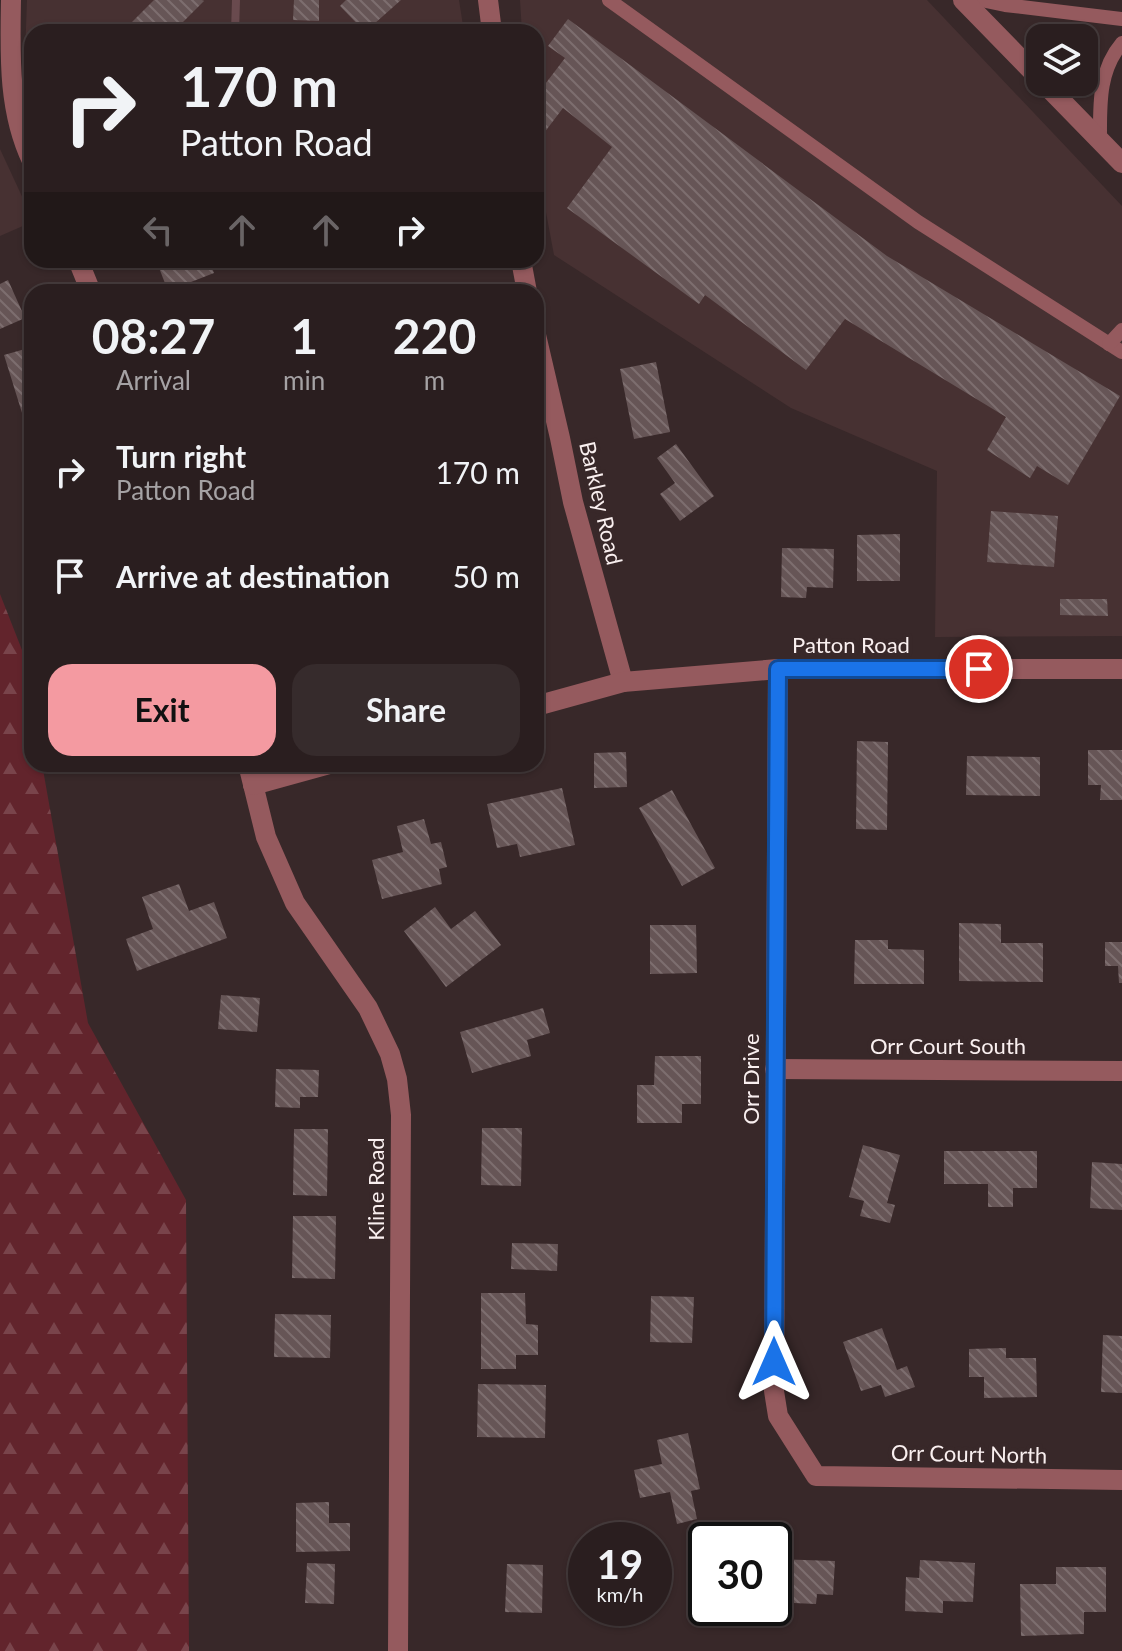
<!DOCTYPE html>
<style>
body{margin:0;font-family:Lato,sans-serif;background:#362b2c;color:#f1f3f6;height:100vh;display:flex;flex-direction:column;font-size:30px;white-space:nowrap}
*{box-sizing:border-box;margin:0}
p{font-size:26px;color:#a5a2a4}
.icon{flex:none;width:44px;height:44px;fill:none;stroke:currentColor;stroke-width:2;stroke-linecap:round;stroke-linejoin:round}
.map{position:relative;flex:1;overflow:hidden}
.sheet{position:absolute;left:24px;top:284px;width:520px;height:488px;display:flex;flex-direction:column;background:#2a1e1f;border-radius:24px;box-shadow:0 2px 6px #0004,0 0 0 2px #463c3d}
.sheet>*{flex:none}
.banner{position:absolute;left:24px;top:24px;width:520px;height:244px;border-radius:24px;box-shadow:0 2px 6px #0004,0 0 0 2px #463c3d;background:#2a1e1f;color:#f1f3f6;overflow:hidden}
.buttons{position:absolute;left:1026px;top:24px;display:grid;gap:16px}
.buttons a{display:grid;place-items:center;width:72px;height:72px;border-radius:16px;background:#2a1e1f;box-shadow:0 2px 6px #0004,0 0 0 2px #463c3d;font-size:40px}
.speed{position:absolute;left:568px;top:1522px;display:flex;gap:16px;font-size:40px;font-weight:700;text-align:center}
.speed>*{display:grid;place-content:center;width:104px;height:104px;border-radius:50%;background:#2a1e1f;box-shadow:0 2px 6px #0004,0 0 0 2px #463c3d;line-height:1}
.speed small{font-size:20px;font-weight:400}
.speed .limit{border:4px solid #111;border-radius:12px;background:#fff;color:#111}
.pin{position:absolute;display:grid;place-items:center;width:68px;height:68px;color:#fff;margin:-34px;border:4px solid #fff;border-radius:50%;box-shadow:0 2px 8px #0007}
.me{position:absolute;width:88px;margin:-44px;rotate:0deg;stroke-linejoin:round;filter:drop-shadow(0 0 6px #0008)}
.turn{display:flex;align-items:center;gap:28px;height:168px;padding:0 24px;font-size:36px}
.turn .icon{width:104px;height:104px;stroke-width:2.5}
.turn b{display:block;font-size:56px;line-height:68px}
.lanes{display:flex;align-items:center;height:76px;padding:0 24px;background:#0003;justify-content:center;gap:40px;direction:ltr}
.lanes .off{opacity:.35}
.eta{display:flex;justify-content:space-evenly;align-items:center;height:136px;text-align:center}
.eta b{font-size:48px;font-weight:700;line-height:56px}
.cta{display:flex;gap:16px;margin-top:auto;padding:16px 24px}
.cta a{flex:1;height:92px;border-radius:24px;background:#f49aa1;color:#111;font-size:32px;font-weight:700;line-height:92px;text-align:center}
.cta a+a{background:#362b2c;color:#f1f3f6}
ul{padding:0;list-style:none}
li{display:flex;align-items:center;gap:24px;height:104px;padding:0 24px}
li div{flex:1}
li b{display:block;font-size:30px}
li em{font-style:normal}
.map>svg:first-child{display:block}
</style>
<div class="map">
<svg width="1122" height="1651" viewBox="0 0 1122 1651">
<defs>
<pattern id="forest-firs" width="22" height="20" patternUnits="userSpaceOnUse" patternTransform="scale(2)"><rect width="22" height="20" fill="#62242c"/><path d="M5 1l3.5 6h-7zM16 11l3.5 6h-7z" fill="#79444b"/></pattern>
<pattern id="building-back-hatch" width="6" height="6" patternUnits="userSpaceOnUse" patternTransform="scale(2)"><rect width="6" height="6" fill="#665556"/><path d="M-1 5l2 2M0 0l6 6M5-1l2 2" fill="none" stroke="#7d6e6f"/></pattern>
</defs>
<rect width="100%" height="100%" fill="#382829"/>
<g fill="#473132">
<polygon points="27,0 459,0 464,32 32,32 32,120 25,56"/>
<polygon points="520,0 927,0 1122,206 1122,636 935,637 937,471 791,408 554,255 536,159 536,32 522,32"/>
<polygon points="0,149 32,218 32,222 0,236"/>
</g>
<polygon fill="url(#forest-firs)" points="0,594 22,650 32,708 32,764 42,764 88,1023 186,1200 189,1651 0,1651"/>
<g fill="none" stroke-linecap="round" stroke-linejoin="round">
<polyline stroke="#694a4e" stroke-width="8" points="235,32 236,0"/>
</g>
<g fill="url(#building-back-hatch)">
<polygon points="154,0 202,0 204,1 173,32 142,32 132,22"/>
<polygon points="294,0 319,0 319,21 293,20"/>
<polygon points="346,0 401,0 365,32 340,6"/>
<polygon points="568,19 887,256 1120,396 1068,485 1037,466 1030,478 987,450 1006,417 845,319 806,370 705,295 699,304 567,208 612,147 563,108 544,133 536,104 536,96 565,58 548,46"/>
<polygon points="156,260 209,260 214,273 168,291"/>
<polygon points="8,280 25,318 0,329 0,284"/>
<polygon points="32,347 32,413 23,416 4,355"/>
<polygon points="656,362 670,432 634,439 620,369"/>
<polygon points="676,444 714,496 680,521 660,494 675,483 657,458"/>
<polygon points="991,511 1058,516 1054,567 987,562"/>
<polygon points="900,534 900,581 857,581 857,535"/>
<polygon points="782,548 834,549 833,588 807,587 806,598 781,597"/>
<polygon points="1060,599 1107,599 1108,616 1060,615"/>
<polygon points="857,741 888,742 887,830 856,829"/>
<polygon points="1088,750 1122,750 1122,800 1100,800 1101,785 1088,785"/>
<polygon points="626,752 627,787 594,788 594,753"/>
<polygon points="967,756 1040,757 1040,796 966,795"/>
<polygon points="562,788 575,845 520,857 517,844 497,848 487,804"/>
<polygon points="672,790 715,868 682,886 639,808"/>
<polygon points="424,819 431,844 441,842 447,867 439,869 442,884 382,899 372,860 403,852 397,826"/>
<polygon points="179,884 189,911 214,902 227,938 137,971 126,939 153,929 142,897"/>
<polygon points="435,907 451,929 475,911 501,945 446,987 404,931"/>
<polygon points="959,923 1001,924 1001,943 1043,943 1043,982 959,981"/>
<polygon points="650,925 696,925 697,973 650,974"/>
<polygon points="855,940 888,940 888,949 924,950 924,984 854,984"/>
<polygon points="1105,942 1122,942 1122,983 1119,983 1118,966 1105,966"/>
<polygon points="221,995 260,998 257,1032 218,1029"/>
<polygon points="543,1008 550,1033 527,1040 531,1056 472,1073 460,1032"/>
<polygon points="655,1056 701,1056 701,1104 682,1104 682,1123 637,1123 637,1085 654,1085"/>
<polygon points="276,1069 319,1070 318,1097 300,1097 300,1108 275,1107"/>
<polygon points="482,1128 522,1128 521,1186 481,1185"/>
<polygon points="294,1129 328,1129 327,1196 293,1195"/>
<polygon points="863,1145 900,1155 887,1203 895,1205 890,1223 860,1216 864,1201 849,1197"/>
<polygon points="944,1151 1037,1151 1037,1188 1013,1188 1013,1207 988,1207 988,1184 944,1184"/>
<polygon points="1092,1162 1122,1164 1122,1210 1090,1208"/>
<polygon points="293,1216 336,1216 335,1279 292,1278"/>
<polygon points="512,1243 558,1244 557,1271 511,1269"/>
<polygon points="481,1293 525,1293 526,1324 538,1325 538,1355 516,1355 516,1369 481,1369"/>
<polygon points="651,1296 694,1297 692,1343 650,1342"/>
<polygon points="275,1314 331,1315 330,1358 274,1357"/>
<polygon points="882,1328 897,1370 907,1366 915,1387 885,1397 881,1385 861,1391 843,1342"/>
<polygon points="1103,1335 1122,1336 1122,1393 1101,1392"/>
<polygon points="1006,1348 1006,1358 1036,1358 1037,1397 984,1398 984,1377 969,1377 969,1349"/>
<polygon points="478,1384 546,1385 545,1438 477,1437"/>
<polygon points="688,1433 700,1489 691,1491 697,1519 677,1524 670,1492 640,1498 634,1470 662,1464 657,1440"/>
<polygon points="329,1502 329,1523 350,1523 350,1551 296,1552 296,1503"/>
<polygon points="774,1559 835,1561 833,1595 817,1594 816,1604 794,1603 794,1593 774,1592"/>
<polygon points="920,1560 975,1563 973,1602 943,1601 943,1613 905,1611 906,1577 919,1578"/>
<polygon points="307,1563 335,1564 334,1604 305,1603"/>
<polygon points="507,1564 543,1565 542,1613 505,1612"/>
<polygon points="1056,1567 1106,1567 1106,1612 1084,1612 1084,1634 1021,1636 1020,1584 1056,1584"/>
</g>
<g fill="none" stroke-linecap="round" stroke-linejoin="round">
<g stroke="#955a5e" stroke-width="14">
<polyline points="609,0 918,222 1122,352"/>
<polyline points="981,0 1005,5 1122,19"/>
<path d="M1100,141C1100,106 1098,71 1122,43"/>
<polyline points="1109,344 1122,330"/>
</g>
<g stroke="#955a5e" stroke-width="20">
<path d="M11,0C10,55 8,111 32,161"/>
<polyline points="488,0 492,32"/>
<polyline points="963,0 1040,79"/>
<polyline points="1043,82 1122,163"/>
<polyline points="78,260 91,292"/>
<polyline points="521,260 527,292"/>
<polyline points="536,335 560,438 573,502 623,682"/>
<polyline points="778,669 774,1391 778,1416 816,1476 1122,1480"/>
<polyline points="536,706 623,682 778,669 1122,669"/>
<polyline points="248,764 266,837 295,903 368,1008 390,1054 397,1079 401,1115 398,1651"/>
<polyline points="253,785 329,764"/>
<polyline points="775,1069 1122,1071"/>
</g>
</g>
<g fill="none" stroke-linecap="round" stroke-linejoin="round">
<defs>
<polyline id="route" points="774,1362 778,669 979,669"/>
</defs>
<use href="#route" stroke="#114b97" stroke-width="20"/>
<use href="#route" stroke="#1a73e8" stroke-width="14"/>
</g>
<g text-anchor="middle" stroke-width="8" stroke-linejoin="round" paint-order="stroke">
<g font-size="22" fill="#f9efef" stroke="#382829">
<text transform="translate(601 503) rotate(77)" y="8">Barkley Road</text>
<text x="851" y="653">Patton Road</text>
<text x="948" y="1054">Orr Court South</text>
<text transform="translate(751 1079) rotate(-90)" y="8">Orr Drive</text>
<text transform="translate(376 1189) rotate(-90)" y="8">Kline Road</text>
<text transform="translate(969 1454) rotate(1)" y="8">Orr Court North</text>
</g>
</g>
</svg>
<div class="buttons">
<a><svg class="icon" aria-label="layers" viewBox="0 0 24 24"><path d="M12 4l9 5-9 5-9-5zM3 14l9 5 9-5"/></svg></a>
</div>
<div class="speed"><div>19<small>km/h</small></div><div class="limit">30</div></div>
<div class="pin" style="left:979px;top:669px;background:#d93025"><svg class="icon" aria-label="arrive" viewBox="0 0 24 24"><path d="M6 21V4h12l-3 4 3 4H6"/></svg></div>
<svg class="me" style="left:774px;top:1362px" viewBox="-20 -20 40 40"><path d="M0-17L14 15 0 8-14 15z" fill="#1a73e8" stroke="#fff" stroke-width="4"/></svg>
<div class="banner">
<div class="turn"><svg class="icon" aria-label="right" viewBox="0 0 24 24"><path d="M7 20v-9h11M14 6l5 5-5 5"/></svg><div><b>170 m</b>Patton Road</div></div>
<div class="lanes"><svg class="icon off" aria-label="left" viewBox="0 0 24 24"><path d="M17 20v-9H6M10 6l-5 5 5 5"/></svg><svg class="icon off" aria-label="ahead" viewBox="0 0 24 24"><path d="M12 20V5M6 11l6-6 6 6"/></svg><svg class="icon off" aria-label="ahead" viewBox="0 0 24 24"><path d="M12 20V5M6 11l6-6 6 6"/></svg><svg class="icon" aria-label="right" viewBox="0 0 24 24"><path d="M7 20v-9h11M14 6l5 5-5 5"/></svg></div>
</div>
<section class="sheet">
<div class="eta">
<div><b>08:27</b><p>Arrival</p></div>
<div><b>1</b><p>min</p></div>
<div><b>220</b><p>m</p></div>
</div>
<ul>
<li><svg class="icon" aria-label="right" viewBox="0 0 24 24"><path d="M7 20v-9h11M14 6l5 5-5 5"/></svg><div><b>Turn right</b><p>Patton Road</p></div><em>170 m</em></li>
<li><svg class="icon" aria-label="arrive" viewBox="0 0 24 24"><path d="M6 21V4h12l-3 4 3 4H6"/></svg><div><b>Arrive at destination</b></div><em>50 m</em></li>
</ul>
<div class="cta"><a>Exit</a><a>Share</a></div>
</section>
</div>
